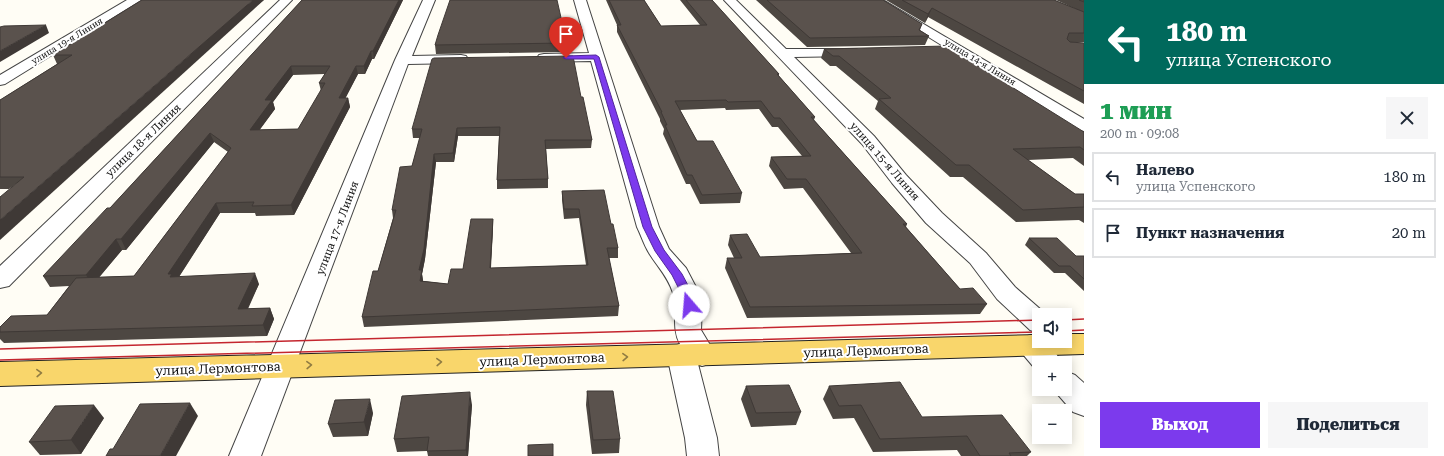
<!DOCTYPE html>
<html lang="ru">
<meta charset="utf-8">
<style>
body{margin:0;font-family:"Roboto Serif",serif;background:#f6f6f7;color:#1f2937;height:100vh;display:flex;flex-direction:column;font-size:15px;white-space:nowrap}
*{box-sizing:border-box;margin:0}
p{font-size:13px;color:#747a83}
.icon{flex:none;width:22px;height:22px;fill:none;stroke:currentColor;stroke-width:2;stroke-linecap:round;stroke-linejoin:round}
.map{position:relative;flex:1;overflow:hidden}
.drawer{display:flex;flex-direction:column;background:#fff;width:360px}
.drawer>*{flex:none}
.guide{background:#00695c;color:#fff;overflow:hidden}
.fabs{position:absolute;left:1032px;top:308px;display:grid;gap:8px}
.fabs a{display:grid;place-items:center;width:40px;height:40px;border-radius:0px;background:#fff;box-shadow:0 2px 10px #0003;font-size:20px}
.pin{position:absolute;display:grid;place-items:center;width:34px;height:34px;color:#fff;margin:-41px -17px;border-radius:50% 50% 50% 0;rotate:-45deg;box-shadow:0 0 4px #0007}
.pin .icon{rotate:45deg}
.me{position:absolute;width:44px;margin:-22px;rotate:342deg;stroke-linejoin:round;filter:drop-shadow(0 0 3px #0008)}
.turn{display:flex;align-items:center;gap:14px;height:84px;padding:0 16px;font-size:18px}
.turn .icon{width:52px;height:52px;stroke-width:2.5}
.turn b{display:block;font-size:28px;line-height:34px}
.round{display:grid;place-items:center;flex:none;width:42px;height:42px;border-radius:0px;background:#f6f6f7}
.overview{display:flex;align-items:center;justify-content:space-between;height:68px;padding:0 16px}
h1{font-size:24px;font-weight:800;line-height:30px;color:#1e9e55}
.cta{display:flex;gap:8px;margin-top:auto;padding:8px 16px}
.cta a{flex:1;height:46px;border-radius:0px;background:#7c3aed;color:#fff;font-size:16px;font-weight:800;line-height:46px;text-align:center}
.cta a+a{background:#f6f6f7;color:#1f2937}
ul{padding:0;list-style:none}
li{display:flex;align-items:center;gap:12px;height:50px;margin:0 8px 6px;padding:0 8px;border:2px solid #e0e1e3;border-radius:0px}
li div{flex:1}
li b{display:block;font-size:15px}
li em{font-style:normal}
main{display:flex;flex:1;min-height:0}
.map>svg:first-child{display:block}
</style>
<main>
<div class="map">
<svg width="1084" height="456" viewBox="0 0 1084 456">
<rect width="100%" height="100%" fill="#fffdf5"/>
<g fill="none" stroke-linecap="round" stroke-linejoin="round">
<defs>
<g id="minor">
<polygon points="127,0 141,0 5,84 0,85 0,75"/>
<polygon points="280,0 292,0 9,286 0,288 0,266"/>
<polygon points="423,0 435,0 412,56 461,55 466,56 468,59 466,62 461,63 408,64 261,456 229,456 395,60"/>
<path d="M574,0H586L659,227L669,249L686,268L698,291L702,305L701,330L716,355L712,363L702,366L698,364L717,438L719,456H687L685,438L667,355L671,347L680,344C671,328 678,310 673,293C668,277 657,266 649,253C644,245 641,235 637,227L591,61L544,62L539,61L537,58L539,55L544,54L589,53Z"/>
<polygon points="724,0 736,0 786,49 857,49 859,52 857,55 852,56 794,57 874,136 906,175 942,213 986,253 1015,287 1047,315 1039,315 1039,333 1030,330 997,299 970,263 926,223 892,183 862,144"/>
<polygon points="869,0 883,0 1084,119 1084,131 1078,130"/>
<polygon points="1031,335 1039,337 1039,341 1044,341 1057,355 1061,363 1039,363 1039,372 1037,371 1021,352 1017,345 1021,338"/>
<polygon points="1065,371 1075,375 1084,383 1084,416 1073,412 1053,389 1065,389"/>
</g>
<polygon id="major" points="1065,334 1084,334 1084,354 0,386 0,362 1039,335 1039,341 1065,341"/>
</defs>
<use href="#minor" stroke="#444" stroke-width="2"/>
<use href="#major" stroke="#222" stroke-width="2"/>
<use href="#minor" fill="#fff" fill-rule="evenodd"/>
<use href="#major" fill="#f9d66b" fill-rule="evenodd"/>
<g stroke="#c4262e" stroke-width="1.5">
<polyline points="1065,320 1084,319"/>
<polyline points="1065,331 1084,330"/>
<polyline points="0,349 1039,320"/>
<polyline points="0,360 1039,332"/>
</g>
</g>
<g fill="#4d4742" fill-rule="evenodd">
<polygon points="264,0 9,189 0,189 0,100 57,64 53,55"/>
<path d="M302,0H403L374,59H372L365,74H358L345,98H348L350,107L294,215L256,216L255,213H220L179,277L259,284L248,309L270,308L274,319L267,336L4,343L0,339V327L47,315L69,286L50,287L43,276L110,208ZM325,74L319,83L321,91L298,129L259,130L275,109L273,102L293,75ZM214,142L228,152L134,276L99,277L122,250H126Z"/>
<polygon points="606,0 644,0 661,26 700,25 680,0 712,0 779,74 779,76 815,117 814,120 907,224 906,227 960,289 987,304 980,314 747,318 725,268 727,258 734,258 728,245 730,235 760,257 851,253 803,188 784,189 769,166 771,157 802,156 778,127 772,127 759,109 726,110 725,108 680,110 697,141 742,193 740,203 700,204 690,184 686,184 663,134 664,129 660,121 660,119 617,32 617,25"/>
<polygon points="756,0 883,0 922,24 920,30 929,36 925,45 807,47"/>
<polygon points="886,0 1054,0 1076,9 1056,0 1084,0 1084,42 1072,42 1084,43 1084,104 928,17 925,23"/>
<polygon points="562,22 562,29 565,43 564,52 436,54 435,45"/>
<polygon points="824,49 1084,132 1084,166 1073,158 1028,160 1075,194 1084,194 1084,223 1079,220 1016,222 963,177 950,177 875,109 878,101 836,66 830,66 821,58"/>
<polygon points="581,97 592,140 591,148 546,149 548,179 548,188 497,189 497,180 499,136 458,136 454,162 436,162 425,259 422,274 423,281 448,284 463,269 493,219 493,228 491,268 586,265 579,218 564,219 562,200 562,191 611,224 618,248 618,258 609,258 619,306 618,316 364,327 362,317 378,271 393,218 392,210 412,166 420,138 413,138 412,129"/>
<polygon points="1029,238 1076,256 1084,256 1084,291 1065,273 1054,273 1025,245"/>
<polygon points="746,386 801,412 796,425 751,427 741,399"/>
<polygon points="829,386 922,417 1031,452 1027,456 961,456 957,450 873,452 854,418 833,419 823,399"/>
<polygon points="587,391 620,439 619,453 592,454 586,405"/>
<polygon points="472,405 468,456 428,456 427,451 397,452 394,439"/>
<polygon points="373,413 368,436 333,437 328,424"/>
<polygon points="104,418 81,454 40,455 29,442"/>
</g>
<g fill="#3f3936">
<polygon points="253,0 264,0 0,240 0,220"/>
<polygon points="399,0 403,0 374,59 373,51"/>
<polygon points="932,8 928,17 925,23 928,14"/>
<polygon points="46,25 49,33 0,62 0,51"/>
<polygon points="371,51 372,59 365,74 364,66"/>
<polygon points="291,66 293,75 273,102 275,109 253,139 250,130 265,100"/>
<polygon points="356,66 358,74 341,107 339,98"/>
<polygon points="348,98 350,107 294,215 291,205"/>
<polygon points="457,128 458,136 454,162 453,153"/>
<polygon points="210,133 214,142 126,250 121,239"/>
<polygon points="434,154 436,162 425,259 422,274 423,280 422,291 419,270"/>
<polygon points="216,203 220,213 176,281 168,274"/>
<polygon points="493,219 493,228 490,278 490,268"/>
<polygon points="116,239 122,250 92,286 86,275"/>
<polygon points="255,273 259,284 242,320 238,309"/>
<polygon points="270,308 274,319 267,336 263,325"/>
<polygon points="470,392 472,405 468,456 467,456 466,450"/>
<polygon points="370,399 373,413 368,436 364,422"/>
<polygon points="190,403 198,416 176,456 160,456"/>
<polygon points="94,405 104,418 81,454 71,440"/>
</g>
<g fill="#5a524d" stroke="#3f3936" fill-rule="evenodd">
<polygon points="142,0 253,0 0,220 0,197 24,177 0,177 0,100 72,55 53,55"/>
<path d="M302,0H399L373,51H371L364,66H356L339,98H348L291,205L252,206L254,202L216,203L168,274H172L170,277L255,273L238,309L270,308L263,325L0,332V327L11,316L47,315L76,278L134,276L231,148L210,133L121,239H116L86,275L43,276L107,208H110ZM291,66H330L319,83H325L298,129L250,130L272,100H265Z"/>
<polygon points="450,0 557,0 562,22 561,22 565,43 435,45 438,35"/>
<polygon points="609,0 644,0 661,26 707,25 686,0 712,0 779,74 777,74 815,117 811,117 907,224 903,224 960,289 973,288 987,304 750,307 727,258 742,258 730,235 747,234 760,257 862,253 806,179 787,179 771,157 811,156 780,118 774,118 761,101 728,102 726,100 675,101 697,141 713,141 742,193 702,195 692,175 687,175 665,125 667,125 661,112 662,112 617,25 621,25"/>
<polygon points="767,0 883,0 922,24 919,30 929,36 810,38"/>
<polygon points="902,0 1054,0 1084,12 1084,33 1069,33 1067,39 1070,42 1084,43 1084,91 932,8 928,14"/>
<polygon points="1079,0 1084,0 1084,2"/>
<polygon points="46,25 0,51 0,27 4,26"/>
<polygon points="946,46 1084,132 1084,150 1080,147 1013,149 1075,194 1084,194 1084,207 1023,210 969,165 956,165 879,99 891,98 839,56 833,56 824,49"/>
<polygon points="573,56 581,97 583,97 592,140 545,140 548,179 497,180 500,127 457,128 453,153 434,154 424,249 419,270 422,270 420,281 448,284 451,269 463,269 471,219 493,219 490,268 588,265 579,209 564,209 562,191 604,190 611,224 613,224 618,248 607,248 619,306 362,317 373,271 378,271 396,210 392,210 400,167 412,166 422,129 412,129 432,59 434,58"/>
<polygon points="1029,238 1057,238 1076,256 1084,256 1084,279 1070,266 1059,266"/>
<polygon points="900,382 922,417 1002,415 1031,452 1009,453 1011,456 980,456 967,436 880,439 861,405 839,406 829,386"/>
<polygon points="789,385 801,412 756,413 746,386"/>
<polygon points="587,391 613,391 620,439 593,440"/>
<polygon points="470,392 466,450 427,451 429,437 394,439 402,396"/>
<polygon points="370,399 364,422 328,424 335,400"/>
<polygon points="190,403 160,456 106,456 110,449 113,449 140,404"/>
<polygon points="94,405 71,440 29,442 55,406"/>
<polygon points="553,444 553,456 528,456 528,445"/>
</g>
<defs><path id="oneway-chevron" d="M-2-3.5L2.5 0L-2 3.5" fill="none" stroke-width="1.6" stroke-linecap="round" stroke-linejoin="round"/></defs>
<g stroke="#917d42">
<use href="#oneway-chevron" transform="translate(625 357) rotate(-2)"/>
<use href="#oneway-chevron" transform="translate(439 362) rotate(-2)"/>
<use href="#oneway-chevron" transform="translate(309 365) rotate(-2)"/>
<use href="#oneway-chevron" transform="translate(39 373) rotate(-2)"/>
</g>
<polygon fill="#7c3aed" stroke="#51269a" points="596,55 599,57 652,227 664,250 682,274 691,291 694,305 693,308 685,308 680,291 672,275 655,251 643,227 594,59 566,59 563,58 566,56"/>
<g text-anchor="middle" stroke-width="4" stroke-linejoin="round" paint-order="stroke">
<g font-size="9" fill="#111" stroke="#fff">
<text transform="translate(67 41) rotate(-31)" y="3">улица 19-я Линия</text>
<text transform="translate(980 62) rotate(31)" y="3">улица 14-я Линия</text>
</g>
<g font-size="11" fill="#111" stroke="#fff">
<text transform="translate(143 140) rotate(-44)" y="4">улица 18-я Линия</text>
<text transform="translate(885 161) rotate(49)" y="4">улица 15-я Линия</text>
<text transform="translate(337 228) rotate(-69)" y="4">улица 17-я Линия</text>
</g>
<g font-size="13" fill="#111" stroke="#fff">
<text transform="translate(866 350) rotate(-2)" y="5">улица Лермонтова</text>
<text transform="translate(542 359) rotate(-2)" y="5">улица Лермонтова</text>
<text transform="translate(218 368) rotate(-2)" y="5">улица Лермонтова</text>
</g>
</g>
</svg>
<div class="fabs">
<a><svg class="icon" aria-label="sound" viewBox="0 0 24 24"><path d="M4 9h4l5-4v14l-5-4H4zM17 9q2 3 0 6"/></svg></a>
<a>+</a>
<a>−</a>
</div>
<div class="pin" style="left:566px;top:58px;background:#d93025"><svg class="icon" aria-label="arrive" viewBox="0 0 24 24"><path d="M6 21V4h12l-3 4 3 4H6"/></svg></div>
<svg class="me" style="left:689px;top:305px" viewBox="-20 -20 40 40"><circle r="19" fill="#fff"/><path d="M0-13L10 11 0 6-10 11z" fill="#7c3aed"/></svg>
</div>
<section class="drawer">
<div class="guide">
<div class="turn"><svg class="icon" aria-label="left" viewBox="0 0 24 24"><path d="M17 20v-9H6M10 6l-5 5 5 5"/></svg><div><b>180 m</b>улица Успенского</div></div>
</div>
<div class="overview"><div><h1>1 мин</h1><p>200 m · 09:08</p></div><a class="round"><svg class="icon" aria-label="close" viewBox="0 0 24 24"><path d="M6 6l12 12M18 6L6 18"/></svg></a></div>
<ul>
<li><svg class="icon" aria-label="left" viewBox="0 0 24 24"><path d="M17 20v-9H6M10 6l-5 5 5 5"/></svg><div><b>Налево</b><p>улица Успенского</p></div><em>180 m</em></li>
<li><svg class="icon" aria-label="arrive" viewBox="0 0 24 24"><path d="M6 21V4h12l-3 4 3 4H6"/></svg><div><b>Пункт назначения</b></div><em>20 m</em></li>
</ul>
<div class="cta"><a>Выход</a><a>Поделиться</a></div>
</section>
</main>
